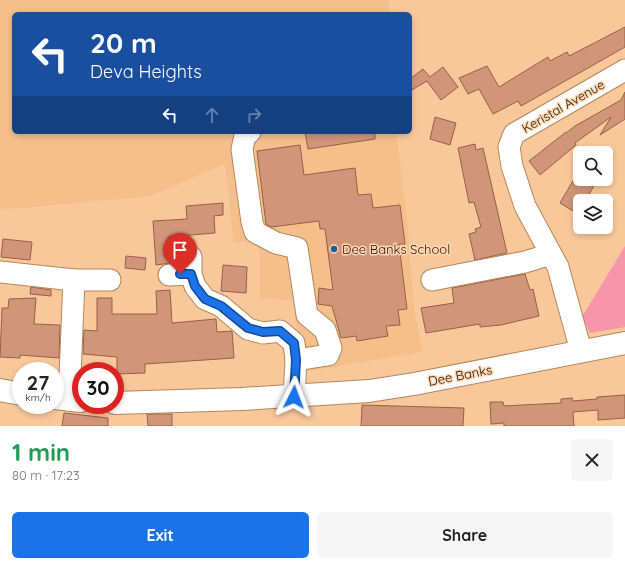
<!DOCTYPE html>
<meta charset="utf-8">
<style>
body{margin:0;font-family:Quicksand,sans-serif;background:#f6f6f6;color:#222;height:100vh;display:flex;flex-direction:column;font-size:15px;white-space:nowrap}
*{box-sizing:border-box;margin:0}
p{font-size:13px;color:#767676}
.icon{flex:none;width:22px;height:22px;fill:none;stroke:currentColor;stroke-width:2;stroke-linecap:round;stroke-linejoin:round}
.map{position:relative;height:426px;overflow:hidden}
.side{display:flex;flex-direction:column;background:#fff;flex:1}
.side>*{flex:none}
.hud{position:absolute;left:12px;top:12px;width:400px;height:122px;border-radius:6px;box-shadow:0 2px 6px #0003;background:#1a4fa0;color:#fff;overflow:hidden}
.tools{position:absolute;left:573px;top:146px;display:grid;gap:8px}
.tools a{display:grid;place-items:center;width:40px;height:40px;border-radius:6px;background:#fff;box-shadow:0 2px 6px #0003;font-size:20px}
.speed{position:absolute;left:12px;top:362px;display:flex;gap:8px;font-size:20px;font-weight:700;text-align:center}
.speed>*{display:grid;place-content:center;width:52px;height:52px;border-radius:50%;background:#fff;box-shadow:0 2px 6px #0003;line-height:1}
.speed small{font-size:10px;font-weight:400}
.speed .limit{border:6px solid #d22;background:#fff;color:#111}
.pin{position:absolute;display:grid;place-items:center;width:34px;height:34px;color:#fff;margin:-41px -17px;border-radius:50% 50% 50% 0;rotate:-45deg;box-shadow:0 0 4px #0007}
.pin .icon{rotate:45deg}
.me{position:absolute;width:44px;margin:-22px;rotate:3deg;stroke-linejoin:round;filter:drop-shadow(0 0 3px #0008)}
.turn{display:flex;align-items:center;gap:14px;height:84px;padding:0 12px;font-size:18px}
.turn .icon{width:52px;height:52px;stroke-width:2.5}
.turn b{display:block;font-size:28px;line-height:34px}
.lanes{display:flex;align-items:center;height:38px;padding:0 12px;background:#0003;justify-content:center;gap:20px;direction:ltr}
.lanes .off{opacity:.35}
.round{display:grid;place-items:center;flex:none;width:42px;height:42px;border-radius:6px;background:#f6f6f6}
.head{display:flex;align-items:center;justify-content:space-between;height:68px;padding:0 12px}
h1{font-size:24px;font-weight:800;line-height:30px;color:#1e9e55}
.action{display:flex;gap:8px;margin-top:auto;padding:8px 12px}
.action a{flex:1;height:46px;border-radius:6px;background:#1a73e8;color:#fff;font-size:16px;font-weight:800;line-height:46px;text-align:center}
.action a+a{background:#f6f6f6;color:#222}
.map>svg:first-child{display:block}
</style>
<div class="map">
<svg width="625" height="426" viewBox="0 0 625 426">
<rect width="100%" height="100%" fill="#f9c89a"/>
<polygon fill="#f5bf8b" points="0,0 388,0 390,14 14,14 14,132 396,132 407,216 414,310 423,352 302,372 295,316 307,301 260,298 260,255 256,239 234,243 225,164 151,196 0,210"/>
<polygon fill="#f695ac" points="625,246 625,327 590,333 582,317"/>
<g fill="#d1957a" stroke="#976046">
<polygon points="625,27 625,47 521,106 518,101 493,114 479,89 468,94 459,78 487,66 499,87 548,57 550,61 567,52 569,56"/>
<polygon points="443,67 458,87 441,100 427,81 410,91 410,79 423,69 430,77"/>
<polygon points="625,92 625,119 600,135 611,117 575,143 576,145 540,175 529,161 566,132 566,133 575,126 621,100"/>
<polygon points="435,117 456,123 450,145 430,139"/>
<polygon points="305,132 375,132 375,139 308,149"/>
<polygon points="475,144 476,150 483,148 507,253 475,260 469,234 476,232 475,229 481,227 474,202 469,203 458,148"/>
<polygon points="300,145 304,175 355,168 358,195 371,194 373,208 400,205 405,244 399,244 407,309 398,310 400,325 386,326 388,336 357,341 356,336 341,338 332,306 318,304 319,288 333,290 325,229 320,229 319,221 271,227 266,224 257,151"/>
<polygon points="574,179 598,179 585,201 580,201 580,215 560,203"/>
<polygon points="223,203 223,215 214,216 215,233 168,237 170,263 156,265 153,221 187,219 186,206"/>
<polygon points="3,239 32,242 30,260 1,257"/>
<polygon points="126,256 146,258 145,270 125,268"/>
<polygon points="223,265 247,267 246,293 221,291"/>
<polygon points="525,274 530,290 533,289 539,316 501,325 480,327 480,324 426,333 421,308 454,303 452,288"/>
<polygon points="31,287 51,290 51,296 30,294"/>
<polygon points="170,290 172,323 216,319 217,332 232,331 234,358 145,364 145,373 117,374 117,357 83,354 84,330 97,331 97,298 112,298 112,314 157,314 156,291"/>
<polygon points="36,298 34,324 60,325 59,358 20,355 20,358 0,357 2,308 8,308 9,299"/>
<polygon points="625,395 625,418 598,420 598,410 573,412 574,426 504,426 504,423 491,424 490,402 503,402 504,406 561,403 561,399 572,398 573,401 597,399 597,397"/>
<polygon points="362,405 464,408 463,426 361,426"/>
<polygon points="64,413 108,418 108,426 62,426"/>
<polygon points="147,414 172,414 172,426 148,426"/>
</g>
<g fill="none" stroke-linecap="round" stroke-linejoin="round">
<defs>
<g id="minor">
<polyline points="250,132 245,136 242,149 252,222 255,232 276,243 297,248 307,315 325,330 331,348 328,355 296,360"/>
<polyline points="191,257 191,274 195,286 205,299 221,306 248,329 263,333 280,331 294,343 296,360 294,397"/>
<polyline points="0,272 74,280 69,400"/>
<polyline points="169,275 191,274"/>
<polyline points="74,280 110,280"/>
<polyline points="432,280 525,262 551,254"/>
<polyline points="581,351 558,267 525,206 512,166 509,147 514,134 625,70"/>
</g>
<g id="major">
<polyline points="0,390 21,394"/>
<polyline points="55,398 81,401"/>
<polyline points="115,403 242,399 369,391 414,384 625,343"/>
</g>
</defs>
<use href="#minor" stroke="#b3865a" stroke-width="23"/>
<use href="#major" stroke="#b3865a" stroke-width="24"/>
<use href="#minor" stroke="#fff" stroke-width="21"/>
<use href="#major" stroke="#fff" stroke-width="22"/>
</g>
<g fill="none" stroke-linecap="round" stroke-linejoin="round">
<defs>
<polyline id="route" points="180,274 191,274 195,286 205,299 221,306 248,328 263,332 280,331 294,343 296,360 294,397"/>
</defs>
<use href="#route" stroke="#114b97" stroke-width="10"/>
<use href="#route" stroke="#1a73e8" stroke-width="7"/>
</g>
<circle fill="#186194" stroke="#ffd8b3" stroke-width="1.5" cx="334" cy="249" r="4"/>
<g text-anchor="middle" stroke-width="3" stroke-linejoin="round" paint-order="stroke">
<g font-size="13" fill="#261504" stroke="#ffd8b3">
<text transform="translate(563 106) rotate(-30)" y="5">Keristal Avenue</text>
<text transform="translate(460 375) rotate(-11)" y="5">Dee Banks</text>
</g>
<g font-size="13" fill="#261504" stroke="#ffd8b3" text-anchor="start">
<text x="342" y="254">Dee Banks School</text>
</g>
</g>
</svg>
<div class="tools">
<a><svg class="icon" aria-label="search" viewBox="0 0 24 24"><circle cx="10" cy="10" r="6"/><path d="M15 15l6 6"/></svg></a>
<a><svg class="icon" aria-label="layers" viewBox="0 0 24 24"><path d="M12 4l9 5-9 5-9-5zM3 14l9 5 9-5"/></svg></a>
</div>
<div class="speed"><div>27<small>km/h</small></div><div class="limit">30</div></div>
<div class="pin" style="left:180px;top:274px;background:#d93025"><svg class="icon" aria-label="arrive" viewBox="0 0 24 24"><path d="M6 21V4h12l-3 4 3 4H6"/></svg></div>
<svg class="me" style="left:294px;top:397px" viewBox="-20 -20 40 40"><path d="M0-17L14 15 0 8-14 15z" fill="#1a73e8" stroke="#fff" stroke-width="4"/></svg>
<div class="hud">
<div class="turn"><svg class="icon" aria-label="left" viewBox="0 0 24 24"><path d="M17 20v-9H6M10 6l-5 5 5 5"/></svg><div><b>20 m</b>Deva Heights</div></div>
<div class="lanes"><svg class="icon" aria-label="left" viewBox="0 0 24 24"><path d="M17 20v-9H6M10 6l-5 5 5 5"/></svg><svg class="icon off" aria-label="ahead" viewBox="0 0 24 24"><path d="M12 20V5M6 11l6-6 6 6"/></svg><svg class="icon off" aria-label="right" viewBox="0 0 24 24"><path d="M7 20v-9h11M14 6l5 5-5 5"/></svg></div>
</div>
</div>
<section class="side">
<div class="head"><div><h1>1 min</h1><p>80 m · 17:23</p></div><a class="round"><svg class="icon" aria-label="close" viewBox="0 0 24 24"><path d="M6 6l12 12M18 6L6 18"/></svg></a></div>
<div class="action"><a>Exit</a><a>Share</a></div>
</section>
